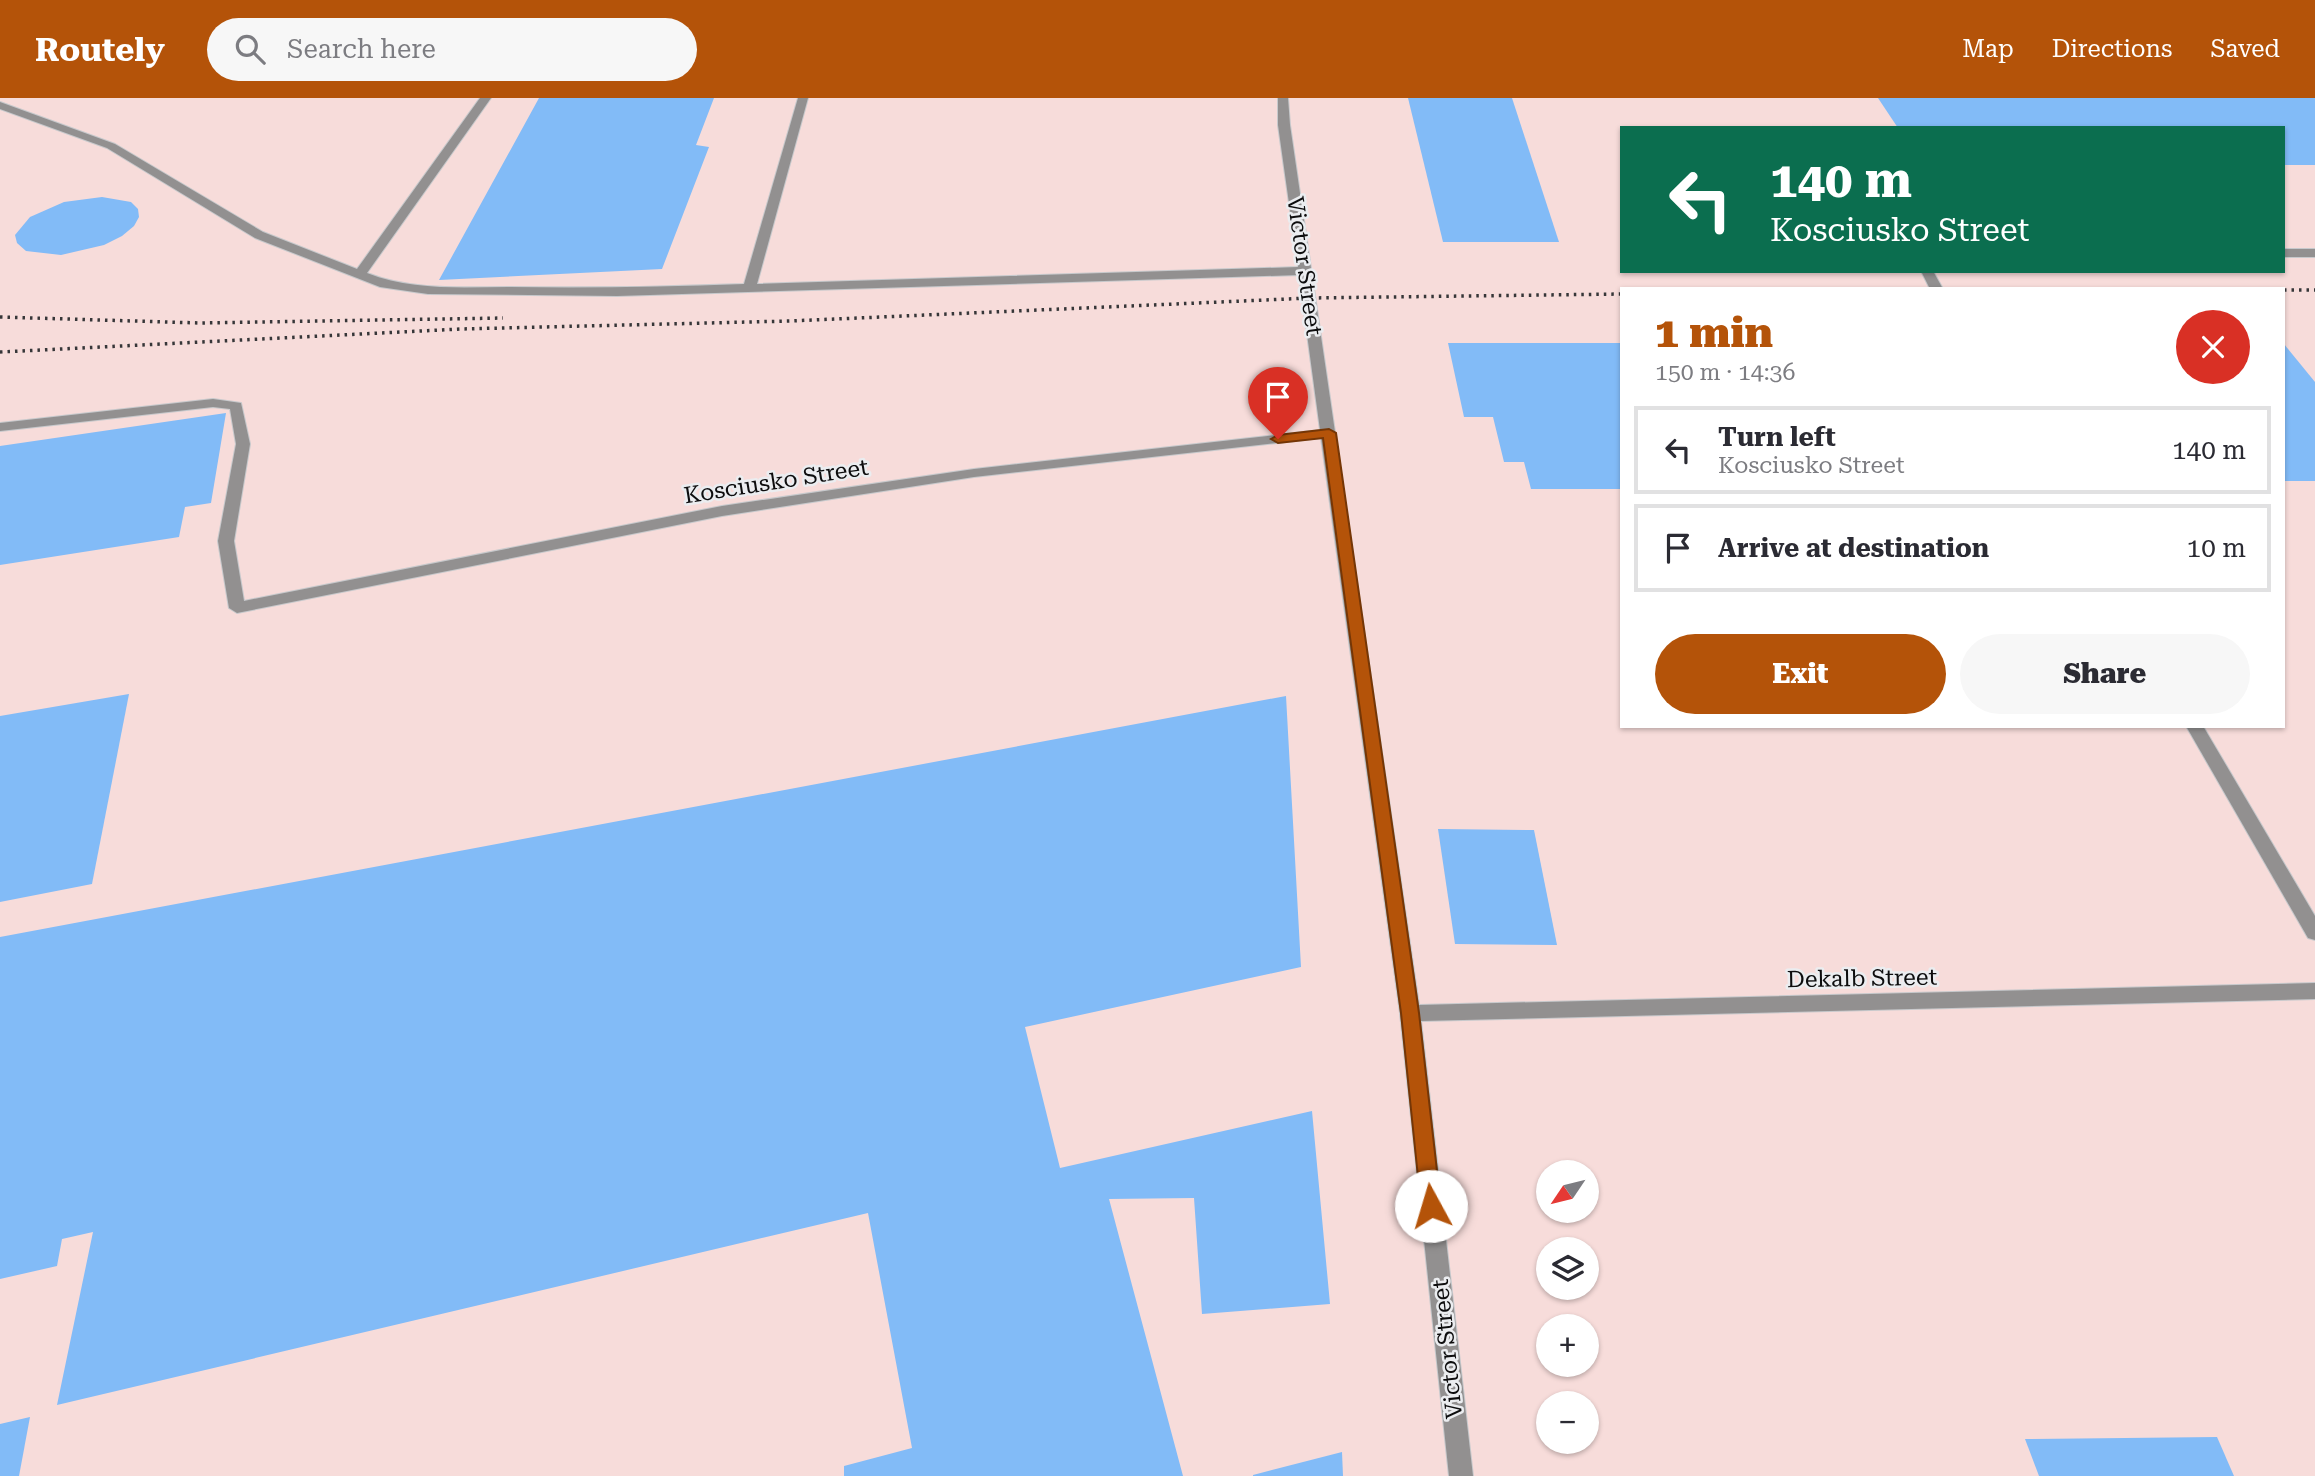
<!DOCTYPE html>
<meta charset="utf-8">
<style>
body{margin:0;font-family:"Roboto Serif",serif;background:#f7f7f7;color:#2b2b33;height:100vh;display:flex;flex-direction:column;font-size:26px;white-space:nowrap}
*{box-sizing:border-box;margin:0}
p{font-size:23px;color:#7c7c81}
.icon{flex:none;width:38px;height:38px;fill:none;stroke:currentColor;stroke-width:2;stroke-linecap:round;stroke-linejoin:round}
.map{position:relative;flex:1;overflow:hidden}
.sheet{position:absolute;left:1620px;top:189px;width:665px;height:441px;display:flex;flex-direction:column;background:#fff;border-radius:0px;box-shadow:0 2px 5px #0004}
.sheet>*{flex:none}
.hud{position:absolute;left:1620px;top:28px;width:665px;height:147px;border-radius:0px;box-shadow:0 2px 5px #0004;background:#0b6e4f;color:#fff;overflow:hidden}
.needle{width:46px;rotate:235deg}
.buttons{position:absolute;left:1536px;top:1062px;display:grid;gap:14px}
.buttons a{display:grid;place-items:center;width:63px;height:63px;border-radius:50%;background:#fff;box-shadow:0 2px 5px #0004;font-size:35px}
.pin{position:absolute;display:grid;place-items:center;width:60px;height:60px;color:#fff;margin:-72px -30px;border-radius:50% 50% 50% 0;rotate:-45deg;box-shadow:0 0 7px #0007}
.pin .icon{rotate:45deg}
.me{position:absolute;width:77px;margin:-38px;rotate:354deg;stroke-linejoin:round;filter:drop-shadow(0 0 5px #0008)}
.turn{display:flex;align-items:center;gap:24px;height:147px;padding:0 35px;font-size:32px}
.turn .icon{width:91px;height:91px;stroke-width:2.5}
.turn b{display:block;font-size:49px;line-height:60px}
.round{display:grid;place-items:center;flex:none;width:74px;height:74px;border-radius:37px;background:#f7f7f7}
.overview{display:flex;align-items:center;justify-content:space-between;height:119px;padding:0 35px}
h1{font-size:42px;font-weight:800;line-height:52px;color:#b45309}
.action{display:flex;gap:14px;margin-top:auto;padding:14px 35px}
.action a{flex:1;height:80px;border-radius:42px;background:#b45309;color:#fff;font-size:28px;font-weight:800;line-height:80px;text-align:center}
.action a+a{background:#f7f7f7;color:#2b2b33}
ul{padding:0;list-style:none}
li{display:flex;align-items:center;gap:21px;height:88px;margin:0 14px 10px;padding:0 21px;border:4px solid #e1e1e2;border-radius:0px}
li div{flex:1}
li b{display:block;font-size:26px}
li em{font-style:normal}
header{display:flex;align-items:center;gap:42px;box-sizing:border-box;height:98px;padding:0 35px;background:#b45309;color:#fff}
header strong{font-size:33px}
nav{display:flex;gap:38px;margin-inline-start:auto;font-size:24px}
.search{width:490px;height:63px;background:#f7f7f7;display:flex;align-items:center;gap:18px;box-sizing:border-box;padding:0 24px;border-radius:38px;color:#7c7c81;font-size:26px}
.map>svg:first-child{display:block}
</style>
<header>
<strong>Routely</strong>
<div class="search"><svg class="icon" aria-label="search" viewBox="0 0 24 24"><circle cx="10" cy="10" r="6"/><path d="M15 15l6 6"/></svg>Search here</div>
<nav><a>Map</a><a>Directions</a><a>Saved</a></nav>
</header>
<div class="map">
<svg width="2315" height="1378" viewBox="0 0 2315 1378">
<rect width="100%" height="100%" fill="#ebedf0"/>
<path fill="#f7dcda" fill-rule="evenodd" d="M0,0H2315V1378H0ZM1622,30H2284V173H1622ZM1622,191H2284V628H1622ZM1549,1074H1587V1113H1549ZM1549,1152H1587V1190H1549ZM1549,1228H1587V1267H1549ZM1549,1306H1587V1344H1549Z"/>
<g fill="#82bbf7">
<polygon points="539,0 714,0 696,47 709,49 662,171 439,182"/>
<polygon points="1408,0 1512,0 1559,144 1443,144"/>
<polygon points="1878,0 2315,0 2315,67 2284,67 2284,30 1898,30"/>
<polygon points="102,99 131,104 138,111 139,119 134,128 122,138 104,147 61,157 26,153 17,145 15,137 30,119 64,104"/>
<polygon points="1448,245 1622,245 1622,391 1531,391 1524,364 1504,364 1493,319 1464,319"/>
<polygon points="2284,246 2315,284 2315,383 2284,383"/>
<polygon points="226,315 211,405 185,409 179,439 0,467 0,348"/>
<polygon points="129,596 92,786 0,804 0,618"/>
<polygon points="1286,598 1301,869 1025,929 1060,1070 1312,1013 1330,1206 1202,1216 1194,1100 1109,1101 1183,1378 844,1378 844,1368 912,1350 868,1115 57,1307 93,1134 62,1141 57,1168 0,1181 0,839"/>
<polygon points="1438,731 1534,732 1557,847 1455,846"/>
<polygon points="30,1319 19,1378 0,1378 0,1326"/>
<polygon points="2217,1339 2234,1378 2039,1378 2025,1341"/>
<polygon points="1342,1354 1343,1378 1253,1378 1253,1377"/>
</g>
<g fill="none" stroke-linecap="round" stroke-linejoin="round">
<defs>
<g id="minor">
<path d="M480,0H491L367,175C412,193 462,189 509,189C588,190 666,189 744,186L798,0H808L757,186L1298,169L1278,27V0H1288L1290,27L1419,907L2315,885V901L1421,923L1473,1378H1449L1400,915L1321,340L974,379L722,418L237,515L229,510L218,443L236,346L230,311L213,309L0,333V325L213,301L241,305L250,346L234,443L244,503L722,408L974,371L1320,332L1299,177L617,198L428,196L380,189L255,140L107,50L0,11V4L115,46L263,134L357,171Z"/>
<rect x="2284" y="151" width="31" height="8"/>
<polygon points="1921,173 1933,173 1943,191 1930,191"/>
<polygon points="2186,628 2203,628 2315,818 2315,842 2308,840"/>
</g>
</defs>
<use href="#minor" stroke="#c7c9cc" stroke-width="2"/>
<use href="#minor" fill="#929090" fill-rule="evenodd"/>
<g stroke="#363638" stroke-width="3.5" stroke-dasharray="2.5 5" stroke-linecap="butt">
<polyline points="2284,192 2315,192"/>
<polyline points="0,219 200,225 503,220"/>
<polyline points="0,254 461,231 790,223 1310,200 1622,196"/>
</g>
</g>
<polygon fill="#b45309" stroke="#753606" stroke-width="2" points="1329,331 1336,335 1419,915 1441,1108 1438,1114 1431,1116 1424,1114 1421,1108 1401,915 1323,340 1278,345 1271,341 1278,337"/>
<g text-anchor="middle" stroke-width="5" stroke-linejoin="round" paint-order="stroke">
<g font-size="23" fill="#0d0d0e" stroke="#ebedf0">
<text transform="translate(1305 168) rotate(82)" y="8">Victor Street</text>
<text transform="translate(776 383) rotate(-9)" y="8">Kosciusko Street</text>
<text transform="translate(1862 880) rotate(-1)" y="8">Dekalb Street</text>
<text transform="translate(1447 1251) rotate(-96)" y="8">Victor Street</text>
</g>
</g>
</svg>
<div class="buttons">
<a><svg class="needle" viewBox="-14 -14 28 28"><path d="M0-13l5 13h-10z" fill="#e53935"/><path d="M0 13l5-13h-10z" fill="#7c7c81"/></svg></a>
<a><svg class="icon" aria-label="layers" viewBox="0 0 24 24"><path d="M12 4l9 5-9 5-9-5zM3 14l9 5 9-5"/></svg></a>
<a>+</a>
<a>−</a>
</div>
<div class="pin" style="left:1278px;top:341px;background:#d93025"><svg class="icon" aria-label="arrive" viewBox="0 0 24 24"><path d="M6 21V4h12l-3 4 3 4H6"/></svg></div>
<svg class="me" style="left:1431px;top:1108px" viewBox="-20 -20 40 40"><circle r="19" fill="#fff"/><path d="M0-13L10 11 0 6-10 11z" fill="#b45309"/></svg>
<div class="hud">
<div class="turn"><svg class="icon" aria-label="left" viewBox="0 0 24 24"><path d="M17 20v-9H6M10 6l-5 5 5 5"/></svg><div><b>140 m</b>Kosciusko Street</div></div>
</div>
<section class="sheet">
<div class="overview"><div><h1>1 min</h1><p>150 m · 14:36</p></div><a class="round" style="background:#d93025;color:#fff"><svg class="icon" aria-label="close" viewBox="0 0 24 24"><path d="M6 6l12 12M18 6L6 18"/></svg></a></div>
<ul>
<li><svg class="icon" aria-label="left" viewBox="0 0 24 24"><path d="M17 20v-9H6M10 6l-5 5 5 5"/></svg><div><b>Turn left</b><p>Kosciusko Street</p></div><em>140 m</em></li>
<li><svg class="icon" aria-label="arrive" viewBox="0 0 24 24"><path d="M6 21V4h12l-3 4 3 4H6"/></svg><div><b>Arrive at destination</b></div><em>10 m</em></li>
</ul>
<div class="action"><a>Exit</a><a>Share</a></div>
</section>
</div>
